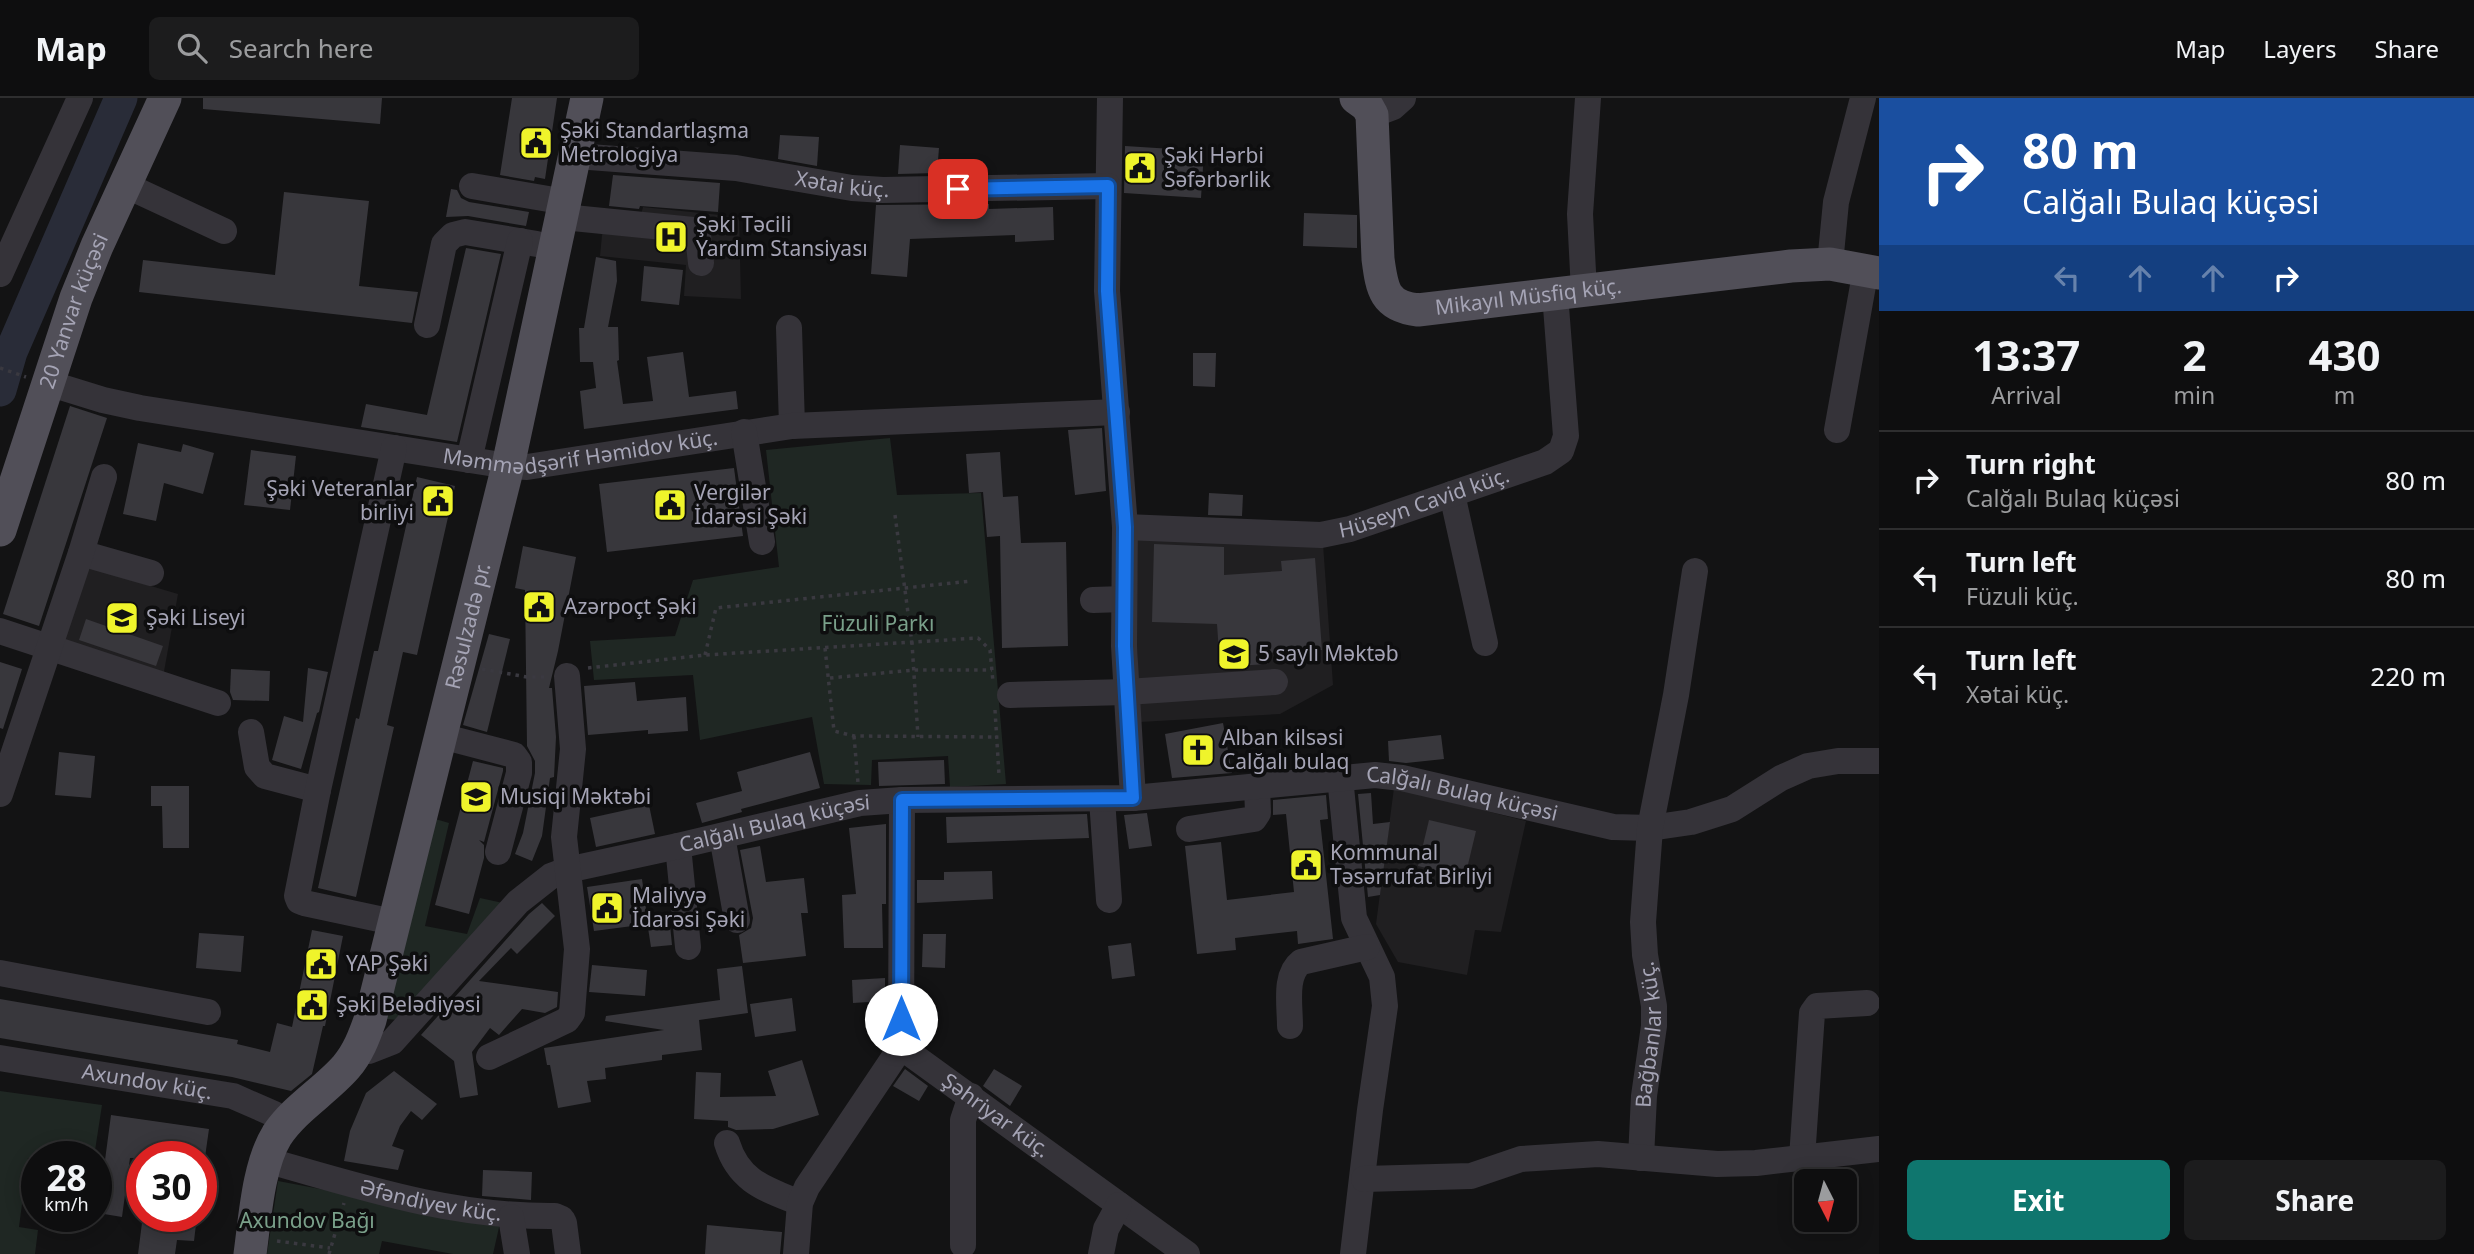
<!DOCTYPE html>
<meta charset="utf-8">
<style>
body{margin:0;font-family:"Noto Sans",sans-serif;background:#1c1c1d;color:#f1f3f6;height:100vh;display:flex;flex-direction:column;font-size:26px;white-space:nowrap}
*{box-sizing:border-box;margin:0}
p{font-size:23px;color:#9b9c9e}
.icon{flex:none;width:38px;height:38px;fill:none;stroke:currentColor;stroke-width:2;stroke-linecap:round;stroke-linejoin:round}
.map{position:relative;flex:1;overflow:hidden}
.details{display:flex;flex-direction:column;background:#0e0e0f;width:595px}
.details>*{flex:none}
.top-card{background:#1a4fa0;color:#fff;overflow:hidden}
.needle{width:46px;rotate:174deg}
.fabs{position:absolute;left:1794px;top:1071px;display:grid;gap:14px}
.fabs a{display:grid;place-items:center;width:63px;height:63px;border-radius:10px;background:#0e0e0f;box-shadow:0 4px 18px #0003,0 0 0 2px #2e2e2f;font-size:35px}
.speed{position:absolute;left:21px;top:1043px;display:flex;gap:14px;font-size:35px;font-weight:700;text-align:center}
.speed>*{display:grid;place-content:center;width:91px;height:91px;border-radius:50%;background:#0e0e0f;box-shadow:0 4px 18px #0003,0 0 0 2px #2e2e2f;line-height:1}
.speed small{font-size:18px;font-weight:400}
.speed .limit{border:10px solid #d22;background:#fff;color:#111}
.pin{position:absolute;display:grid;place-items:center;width:60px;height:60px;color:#fff;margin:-30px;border-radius:14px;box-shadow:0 4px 10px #0006}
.me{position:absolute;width:77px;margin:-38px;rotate:0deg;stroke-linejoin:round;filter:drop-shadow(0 0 5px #0008)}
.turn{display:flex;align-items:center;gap:24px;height:147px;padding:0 28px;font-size:32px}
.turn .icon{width:91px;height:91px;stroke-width:2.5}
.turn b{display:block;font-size:49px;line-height:60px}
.lanes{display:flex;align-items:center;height:66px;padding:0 28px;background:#0003;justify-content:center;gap:35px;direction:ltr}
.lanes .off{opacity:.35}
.eta{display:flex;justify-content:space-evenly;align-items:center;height:119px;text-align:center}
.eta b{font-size:42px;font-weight:700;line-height:49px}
.primary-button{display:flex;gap:14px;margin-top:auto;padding:14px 28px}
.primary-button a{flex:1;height:80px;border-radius:10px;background:#0f766e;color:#fff;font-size:28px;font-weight:700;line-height:80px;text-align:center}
.primary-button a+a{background:#1c1c1d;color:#f1f3f6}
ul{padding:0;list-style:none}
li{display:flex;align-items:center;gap:21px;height:98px;padding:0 28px;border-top:2px solid #2e2e2f}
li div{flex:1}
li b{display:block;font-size:26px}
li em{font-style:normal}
header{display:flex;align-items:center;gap:42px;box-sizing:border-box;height:98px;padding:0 35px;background:#0e0e0f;border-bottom:2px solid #2e2e2f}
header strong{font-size:33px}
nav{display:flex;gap:38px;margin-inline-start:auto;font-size:24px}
.search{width:490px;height:63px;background:#1c1c1d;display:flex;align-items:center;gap:18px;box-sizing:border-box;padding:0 24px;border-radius:10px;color:#9b9c9e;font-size:26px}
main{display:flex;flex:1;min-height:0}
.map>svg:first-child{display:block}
</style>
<header>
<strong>Map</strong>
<div class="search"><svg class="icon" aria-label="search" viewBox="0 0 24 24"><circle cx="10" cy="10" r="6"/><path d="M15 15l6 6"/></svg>Search here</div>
<nav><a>Map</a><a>Layers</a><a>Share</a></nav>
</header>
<main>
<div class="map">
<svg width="1879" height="1156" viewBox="0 0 1879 1156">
<rect width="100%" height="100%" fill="#131314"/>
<g fill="#201f21">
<polygon points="643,109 739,119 741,201 684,198 686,167 600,158 604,117 640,121"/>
<polygon points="1138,438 1323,446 1333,587 1280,616 1140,624 1136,525"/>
<polygon points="87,469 178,496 163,579 63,544"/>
<polygon points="1394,690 1526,723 1501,834 1475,832 1467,877 1398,864 1376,826"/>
</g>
<g fill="#1f2723">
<polygon points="890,340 897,397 981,395 1006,686 950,689 948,658 872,662 871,687 824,686 812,619 700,642 693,577 594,582 590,543 675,538 693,482 779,469 766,352"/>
<polygon points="432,720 449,725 425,828 467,836 480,800 503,805 398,922 387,921"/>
<polygon points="0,993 102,1007 94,1059 28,1060 19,1129 38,1132 35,1156 0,1156"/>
<polygon points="278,1083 500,1125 493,1156 453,1156 382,1143 379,1156 267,1156"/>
</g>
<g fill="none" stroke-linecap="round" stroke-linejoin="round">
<polyline stroke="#292c38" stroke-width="33" points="0,292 11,254 121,0"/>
</g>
<g fill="#38373c">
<polygon points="203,0 382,0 380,26 203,11"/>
<polygon points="512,0 557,0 545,81 535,79 534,83 500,77"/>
<polygon points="780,37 819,39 817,68 778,61"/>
<polygon points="900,47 939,50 937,75 898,76"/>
<polygon points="1125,48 1204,53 1201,100 1124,95"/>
<polygon points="613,77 720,85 718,114 640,108 639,111 609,108"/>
<polygon points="451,91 457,92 461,100 469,104 529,114 526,128 468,118 446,119"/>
<polygon points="284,94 369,103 359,188 418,194 412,225 139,194 143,162 275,177"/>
<polygon points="989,106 989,111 1053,109 1054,142 1015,144 1015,137 910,141 907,179 871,176 876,107"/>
<polygon points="1304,115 1357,117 1357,150 1303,148"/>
<polygon points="466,150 501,156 457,344 361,329 366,306 427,317"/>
<polygon points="596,159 616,163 617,183 608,229 618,229 619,262 617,263 623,306 653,303 647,259 683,254 689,299 736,293 738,311 584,331 580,293 596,290 593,264 580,264 579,230 584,230"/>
<polygon points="644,168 683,172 679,207 641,203"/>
<polygon points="1193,255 1216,255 1215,289 1193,288"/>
<polygon points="70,308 107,320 39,528 3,516"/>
<polygon points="1102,330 1106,393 1075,397 1068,332"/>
<polygon points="138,345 181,354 183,346 214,355 203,396 164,385 156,423 123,416"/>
<polygon points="251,352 296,358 290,412 244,407"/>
<polygon points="1000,354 1003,399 1018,398 1021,445 1066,444 1068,548 1002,550 1000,438 987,439 983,394 969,395 966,356"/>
<polygon points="734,370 743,438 607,454 599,386"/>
<polygon points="417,379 455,388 417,557 403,554 387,627 394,629 356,799 318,790 356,620 359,621 374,553 378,553"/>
<polygon points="1209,395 1243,397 1242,418 1208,417"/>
<polygon points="1154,446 1224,449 1224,477 1282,473 1281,463 1315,460 1322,552 1267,555 1268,566 1220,569 1217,526 1152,524"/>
<polygon points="523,448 576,459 558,553 549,590 552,590 556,639 554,679 550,680 542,738 532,763 515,756 523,735 535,675 535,663 527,648 525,492 515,490"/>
<polygon points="86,521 163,548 156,568 79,542"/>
<polygon points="489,536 510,541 487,634 463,627"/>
<polygon points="0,564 22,571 3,631 0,630"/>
<polygon points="308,570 328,574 319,614 317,615 301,671 272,662 284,618 303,624"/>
<polygon points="231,571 270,573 269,603 233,602 230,594"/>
<polygon points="635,584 637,603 686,599 688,633 648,636 648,632 588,637 584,588"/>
<polygon points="1223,625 1232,675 1172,680 1165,636"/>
<polygon points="1441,637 1444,661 1406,665 1389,663 1388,643"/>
<polygon points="59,654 95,658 91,700 55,697"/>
<polygon points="810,654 820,690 741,711 742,714 702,725 696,705 742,693 737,674"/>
<polygon points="944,662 945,686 879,688 878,664"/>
<polygon points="473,663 503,670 503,673 484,744 479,742 484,747 484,760 469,816 435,807"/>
<polygon points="151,688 189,688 189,750 163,750 162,708 151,708"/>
<polygon points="1371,695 1373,726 1390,724 1380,797 1368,799 1358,696"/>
<polygon points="1326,697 1328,721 1320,722 1333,841 1298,846 1297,833 1235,840 1236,852 1197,856 1185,748 1221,744 1227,802 1294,794 1286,716 1273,717 1273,702"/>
<polygon points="649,707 655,736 596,749 590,720"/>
<polygon points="1147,715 1152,748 1129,751 1124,717"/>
<polygon points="1087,716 1089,740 947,745 946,719"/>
<polygon points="1429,722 1476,733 1465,779 1418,768"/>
<polygon points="886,726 886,806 882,806 883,850 844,850 842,797 856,796 849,730"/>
<polygon points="760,748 766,784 804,780 808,815 801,815 806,858 743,865 739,837 751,830 753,820 740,752"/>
<polygon points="992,773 993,801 917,805 917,782 944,782 944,774"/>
<polygon points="642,781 648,826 594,833 587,789"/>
<polygon points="542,805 555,818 517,856 511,850 479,883 558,894 557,909 545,915 522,911 499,937 490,930 472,954 478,997 460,1000 454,963 421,937 529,816"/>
<polygon points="670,827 672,847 651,849 648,830"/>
<polygon points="312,832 343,838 325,928 323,928 312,976 291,993 232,979 0,940 0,901 238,942 237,946 270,954 277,925 292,929"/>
<polygon points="199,835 244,838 241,874 196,870"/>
<polygon points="923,836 946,836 945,870 922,869"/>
<polygon points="1131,845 1135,878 1112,881 1108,848"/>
<polygon points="592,867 647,872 645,898 589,894"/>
<polygon points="742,868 748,915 699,922 702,952 662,957 662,962 605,970 606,981 587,983 591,1004 558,1010 550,967 547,967 544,950 664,932 605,923 606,918 720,902 717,871"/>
<polygon points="885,880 885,903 853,905 852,882"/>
<polygon points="792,900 796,933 755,939 750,906"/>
<polygon points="802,962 819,1017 773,1031 736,1032 728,1029 728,1023 694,1021 696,974 721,975 720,999 776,998 768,973"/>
<polygon points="905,971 928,988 919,1003 893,988"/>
<polygon points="994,971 1022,988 1010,1008 983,988"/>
<polygon points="394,973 437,1006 422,1022 411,1013 400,1028 392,1048 404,1052 398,1072 344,1063 350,1033 366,995"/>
<polygon points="111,1017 209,1031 205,1059 130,1060 122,1119 98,1115"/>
<polygon points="483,1072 532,1074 531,1102 482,1098"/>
<polygon points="170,1118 197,1118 194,1143 177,1142 175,1156 138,1156 142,1125 169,1128"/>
<polygon points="707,1127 782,1134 780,1156 705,1156"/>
</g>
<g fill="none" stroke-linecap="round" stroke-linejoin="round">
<g stroke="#3a3940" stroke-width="3.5" stroke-dasharray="3.5 5" stroke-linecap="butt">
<polyline points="0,270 26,279"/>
<polyline points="895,417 912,545 918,639"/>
<polyline points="825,550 834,633 854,638 997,639"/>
<polyline points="705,557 716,510 971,483"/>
<polyline points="588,570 705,557 978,540 990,552 993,584"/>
<polyline points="482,571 527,579 547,579"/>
<polyline points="830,580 914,572 992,572"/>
<polyline points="995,612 999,677"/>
<polyline points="854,638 858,685"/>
<polyline points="277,1143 330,1150"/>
<polyline points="329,1156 344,1105"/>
</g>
<g stroke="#353339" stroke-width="26">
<polyline points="1110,0 1107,193 1125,429 1124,548 1133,700"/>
<polyline points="1372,17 1393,9 1403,0"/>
<path id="s1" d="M576,58L736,70L852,90L883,92L1108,88"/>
<polyline points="125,87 224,133"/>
<polyline points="472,88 566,104"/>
<polyline points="563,119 693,132 698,137 701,165"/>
<polyline points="1830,166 1836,104 1863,0"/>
<polyline points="0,176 80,0"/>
<polyline points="1584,193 1580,116 1588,0"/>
<polyline points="427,227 444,146 453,137 465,134 537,146"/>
<polyline points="789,230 792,328"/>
<path id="s2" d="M48,285L103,302L140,310L508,368L527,369L792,328L1117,314"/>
<polyline points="1837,332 1866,171"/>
<polyline points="744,334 762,444"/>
<polyline points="469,362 520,143"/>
<polyline points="1452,396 1485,545"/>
<path id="s3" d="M1125,429L1321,437L1350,431L1545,364L1561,353L1566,338L1555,196"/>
<polyline points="81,455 151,475"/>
<polyline points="1093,502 1124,501"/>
<polyline points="0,533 218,605"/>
<polyline points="1010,597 1127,594 1275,584"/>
<polyline points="251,634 257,669 265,678 318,692"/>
<polyline points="441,638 514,657 519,664 519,675 498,754"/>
<polyline points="1340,679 1354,820 1382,879 1385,908 1370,1012 1353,1156"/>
<polyline points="0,696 81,455 104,379"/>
<polyline points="1102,701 1109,802"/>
<path id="s4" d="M902,702L901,949L1187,1156"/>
<polyline points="1189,731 1254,721 1258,715 1257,688"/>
<polyline points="722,738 737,822"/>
<polyline points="678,748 688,849"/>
<polyline points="393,824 304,805 299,803 297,798 318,692 394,350"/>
<polyline points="0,875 208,914"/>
<path d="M1290,928C1290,907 1284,877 1301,864L1367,849"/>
<path id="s5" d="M357,953H369L392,944L518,804L551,778L567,772L678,748L860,705L902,702L1133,700L1375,677L1402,680L1613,729L1650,730L1691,724L1732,711L1781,680L1808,668L1838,663H1879"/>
<polyline points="489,959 567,922 572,915 577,851 564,739 573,651 567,578"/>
<path id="s6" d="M0,960L233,998L274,1016L285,1026"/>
<path d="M727,1045C739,1084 766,1091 800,1105"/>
<path id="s7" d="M1641,1060L1644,998L1654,928V908L1645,857L1643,824L1650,730L1676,597L1695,473"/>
<polyline points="1802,1060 1812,915 1817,908 1867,905"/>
<path id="s8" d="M266,1062C364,1090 452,1119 555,1118L562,1121L564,1125L568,1156"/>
<polyline points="1364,1081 1471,1078 1521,1061 1536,1060 1598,1056 1717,1066 1756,1065 1879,1051"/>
<polyline points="511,1119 517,1156"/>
<polyline points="963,1147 963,1022 971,998"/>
<polyline points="796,1156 800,1105 807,1089 901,949"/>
<polyline points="1101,1156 1106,1131 1119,1107"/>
</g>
<g stroke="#514f58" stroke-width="33">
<path id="s9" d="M1356,0L1367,8L1372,17L1378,161C1382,191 1384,208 1418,212L1791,168L1830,166L1879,175"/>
<path id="s10" d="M0,432L76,200L97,148L165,0"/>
<path id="s11" d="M250,1156C255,1120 258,1068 277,1037C295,1010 325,993 346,969C358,955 364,939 370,922L508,368L587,0"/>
</g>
</g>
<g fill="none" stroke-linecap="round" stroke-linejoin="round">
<defs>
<polyline id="route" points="901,921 902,702 1133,700 1124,548 1125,429 1107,193 1108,88 958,91"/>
</defs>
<use href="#route" stroke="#114b97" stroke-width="18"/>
<use href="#route" stroke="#1a73e8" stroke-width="12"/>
</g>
<defs>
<symbol id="civic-square" viewBox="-11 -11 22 22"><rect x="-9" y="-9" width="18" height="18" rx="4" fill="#eff42b" stroke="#0e0e0f"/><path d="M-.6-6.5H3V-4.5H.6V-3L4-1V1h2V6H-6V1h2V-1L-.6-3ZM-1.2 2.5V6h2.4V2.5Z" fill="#111"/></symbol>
<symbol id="hospital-square" viewBox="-11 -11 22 22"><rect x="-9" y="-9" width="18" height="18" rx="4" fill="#eff42b" stroke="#0e0e0f"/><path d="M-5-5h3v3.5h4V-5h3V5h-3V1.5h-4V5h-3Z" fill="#111"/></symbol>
<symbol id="school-square" viewBox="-11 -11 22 22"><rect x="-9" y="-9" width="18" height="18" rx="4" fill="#eff42b" stroke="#0e0e0f"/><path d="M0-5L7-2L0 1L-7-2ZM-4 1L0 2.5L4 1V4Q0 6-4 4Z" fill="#111"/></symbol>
<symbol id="church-square" viewBox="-11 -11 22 22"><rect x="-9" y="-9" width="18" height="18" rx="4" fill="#eff42b" stroke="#0e0e0f"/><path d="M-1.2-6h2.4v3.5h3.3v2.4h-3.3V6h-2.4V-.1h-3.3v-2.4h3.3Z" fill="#111"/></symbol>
</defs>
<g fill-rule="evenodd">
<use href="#civic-square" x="517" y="26" width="38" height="38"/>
<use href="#civic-square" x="1121" y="51" width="38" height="38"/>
<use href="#hospital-square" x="652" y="120" width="38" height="38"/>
<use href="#civic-square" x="419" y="384" width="38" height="38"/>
<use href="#civic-square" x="651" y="388" width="38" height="38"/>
<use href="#civic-square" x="520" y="490" width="38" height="38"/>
<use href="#school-square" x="103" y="501" width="38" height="38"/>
<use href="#school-square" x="1215" y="537" width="38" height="38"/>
<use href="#church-square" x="1179" y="633" width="38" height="38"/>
<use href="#school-square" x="457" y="680" width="38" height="38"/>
<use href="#civic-square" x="1287" y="748" width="38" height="38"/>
<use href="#civic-square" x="588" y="791" width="38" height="38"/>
<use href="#civic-square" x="302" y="847" width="38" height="38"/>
<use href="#civic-square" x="293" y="888" width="38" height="38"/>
</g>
<g text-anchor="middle" stroke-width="7" stroke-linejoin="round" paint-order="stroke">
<g font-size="21" fill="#a5a4b5" stroke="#0e0e0f" text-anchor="start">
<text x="560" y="40">Şəki Standartlaşma<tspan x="560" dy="24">Metrologiya</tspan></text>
<text x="1164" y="65">Şəki Hərbi<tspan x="1164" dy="24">Səfərbərlik</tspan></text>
<text x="696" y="134">Şəki Təcili<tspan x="696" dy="24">Yardım Stansiyası</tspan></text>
<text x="414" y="398" text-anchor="end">Şəki Veteranlar<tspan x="414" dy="24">birliyi</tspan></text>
<text x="694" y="402">Vergilər<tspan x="694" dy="24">İdarəsi Şəki</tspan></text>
<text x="564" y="516">Azərpoçt Şəki</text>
<text x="146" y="527">Şəki Liseyi</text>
<text x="1258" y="563">5 saylı Məktəb</text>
<text x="1222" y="647">Alban kilsəsi<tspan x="1222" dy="24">Calğalı bulaq</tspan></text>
<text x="500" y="706">Musiqi Məktəbi</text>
<text x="1330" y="762">Kommunal<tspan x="1330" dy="24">Təsərrufat Birliyi</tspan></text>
<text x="632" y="805">Maliyyə<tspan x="632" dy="24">İdarəsi Şəki</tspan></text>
<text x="346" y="873">YAP Şəki</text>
<text x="336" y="914">Şəki Belədiyəsi</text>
</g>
<g font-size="21" fill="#a5a4b5" stroke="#0e0e0f">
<text dy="7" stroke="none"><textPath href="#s1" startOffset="268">Xətai küç.</textPath></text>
<text dy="7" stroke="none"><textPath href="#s9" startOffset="352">Mikayıl Müsfiq küç.</textPath></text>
<text dy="7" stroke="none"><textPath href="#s10" startOffset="231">20 Yanvar küçəsi</textPath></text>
<text dy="7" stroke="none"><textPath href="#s2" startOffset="541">Məmmədşərif Həmidov küç.</textPath></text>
<text dy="7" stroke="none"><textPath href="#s3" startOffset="304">Hüseyn Cavid küç.</textPath></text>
<text dy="7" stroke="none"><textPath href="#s11" startOffset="679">Rəsulzadə pr.</textPath></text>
<text dy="7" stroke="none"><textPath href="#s5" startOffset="1190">Calğalı Bulaq küçəsi</textPath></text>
<text dy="7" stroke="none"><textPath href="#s5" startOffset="497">Calğalı Bulaq küçəsi</textPath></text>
<text dy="7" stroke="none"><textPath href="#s7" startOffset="124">Bağbanlar küç.</textPath></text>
<text dy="7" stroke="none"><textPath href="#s6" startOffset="149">Axundov küç.</textPath></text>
<text dy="7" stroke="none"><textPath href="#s4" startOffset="364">Şəhriyar küç.</textPath></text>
<text dy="7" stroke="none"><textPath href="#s8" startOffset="170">Əfəndiyev küç.</textPath></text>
</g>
<g font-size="21" fill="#7aa08a" stroke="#0e0e0f">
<text x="878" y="533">Füzuli Parkı</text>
<text x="307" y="1130">Axundov Bağı</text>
</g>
</g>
</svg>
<div class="fabs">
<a><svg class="needle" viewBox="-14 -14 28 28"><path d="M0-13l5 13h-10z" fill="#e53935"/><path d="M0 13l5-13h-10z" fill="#9b9c9e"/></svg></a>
</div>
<div class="speed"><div>28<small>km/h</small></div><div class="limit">30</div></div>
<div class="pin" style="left:958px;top:91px;background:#d93025"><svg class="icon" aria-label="arrive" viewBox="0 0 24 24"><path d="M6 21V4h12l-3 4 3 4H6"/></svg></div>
<svg class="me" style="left:901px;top:921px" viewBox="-20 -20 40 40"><circle r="19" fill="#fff"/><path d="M0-13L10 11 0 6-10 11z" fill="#1a73e8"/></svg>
</div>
<section class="details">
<div class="top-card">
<div class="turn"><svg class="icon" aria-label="right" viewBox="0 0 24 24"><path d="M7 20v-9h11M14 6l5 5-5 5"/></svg><div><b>80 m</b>Calğalı Bulaq küçəsi</div></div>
<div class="lanes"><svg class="icon off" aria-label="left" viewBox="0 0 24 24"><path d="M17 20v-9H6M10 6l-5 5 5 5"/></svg><svg class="icon off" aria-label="ahead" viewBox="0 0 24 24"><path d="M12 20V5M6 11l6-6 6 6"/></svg><svg class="icon off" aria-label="ahead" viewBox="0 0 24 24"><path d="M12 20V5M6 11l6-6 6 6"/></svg><svg class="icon" aria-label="right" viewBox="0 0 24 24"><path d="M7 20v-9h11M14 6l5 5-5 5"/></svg></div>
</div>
<div class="eta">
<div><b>13:37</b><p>Arrival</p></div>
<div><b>2</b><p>min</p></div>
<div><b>430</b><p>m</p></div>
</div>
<ul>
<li><svg class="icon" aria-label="right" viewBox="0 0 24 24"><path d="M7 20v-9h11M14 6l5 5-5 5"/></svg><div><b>Turn right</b><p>Calğalı Bulaq küçəsi</p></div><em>80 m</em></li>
<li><svg class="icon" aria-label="left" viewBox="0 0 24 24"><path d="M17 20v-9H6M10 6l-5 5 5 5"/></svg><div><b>Turn left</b><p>Füzuli küç.</p></div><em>80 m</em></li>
<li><svg class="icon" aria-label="left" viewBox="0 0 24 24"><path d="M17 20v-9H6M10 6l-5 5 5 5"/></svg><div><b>Turn left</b><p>Xətai küç.</p></div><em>220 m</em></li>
</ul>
<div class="primary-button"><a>Exit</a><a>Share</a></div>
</section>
</main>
